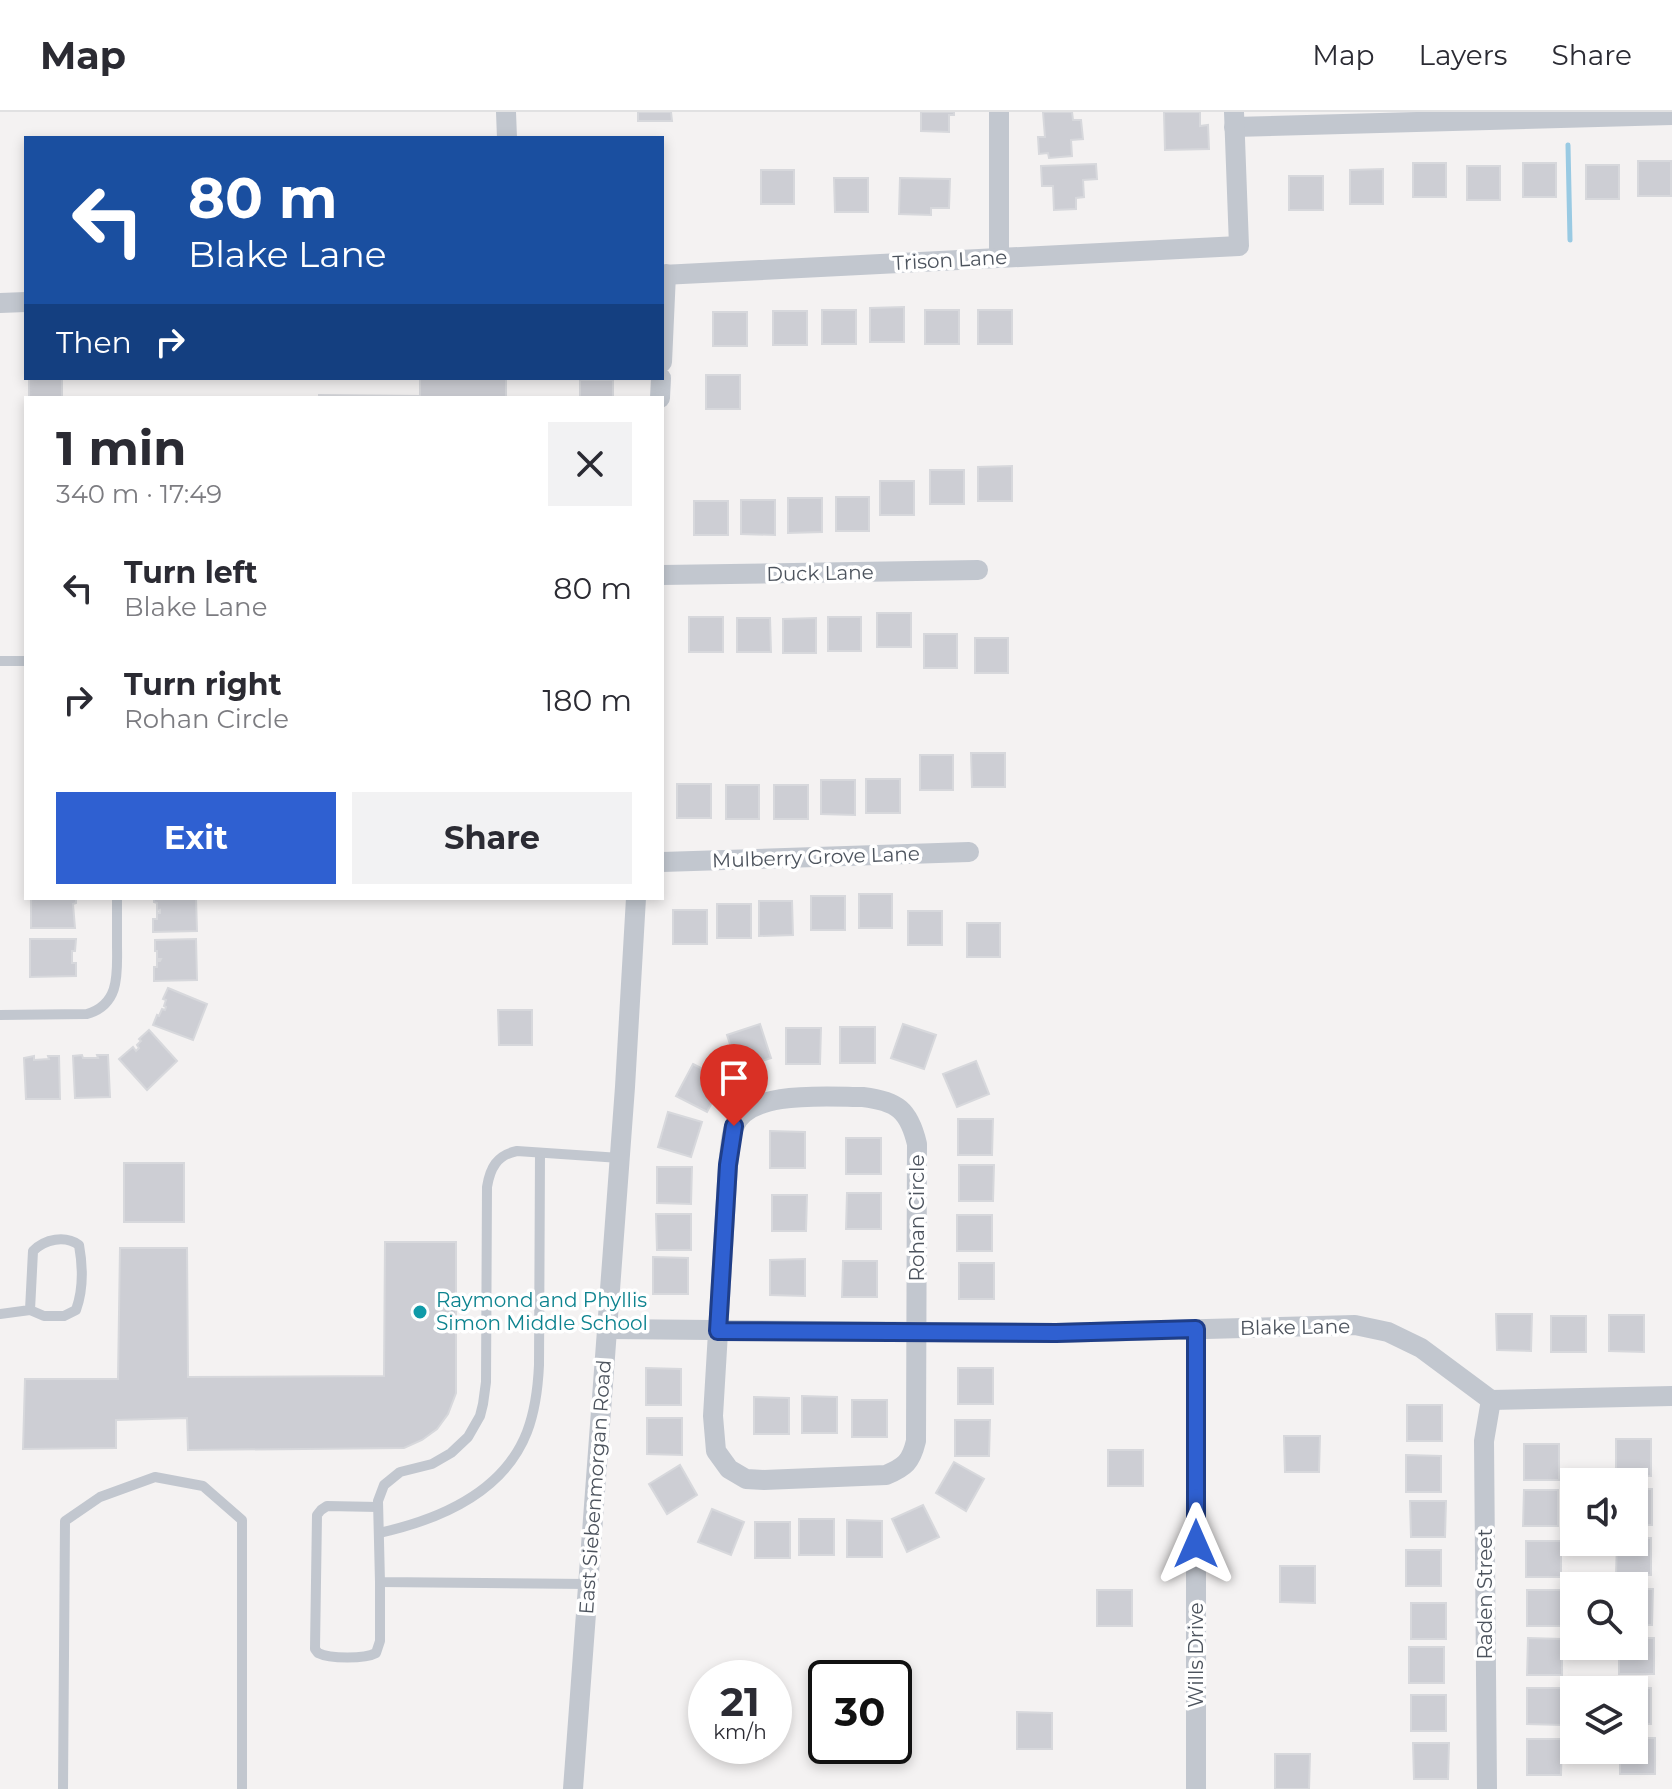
<!DOCTYPE html>
<meta charset="utf-8">
<style>
body{margin:0;font-family:Montserrat,sans-serif;background:#f2f2f3;color:#2b2b33;height:100vh;display:flex;flex-direction:column;font-size:30px;white-space:nowrap}
*{box-sizing:border-box;margin:0}
p{font-size:26px;color:#7c7c81}
.icon{flex:none;width:44px;height:44px;fill:none;stroke:currentColor;stroke-width:2;stroke-linecap:round;stroke-linejoin:round}
.map{position:relative;flex:1;overflow:hidden}
.sheet{position:absolute;left:24px;top:284px;width:640px;height:504px;display:flex;flex-direction:column;background:#fff;border-radius:0px;box-shadow:0 4px 12px #0003}
.sheet>*{flex:none}
.top-card{position:absolute;left:24px;top:24px;width:640px;height:244px;border-radius:0px;box-shadow:0 4px 12px #0003;background:#1a4fa0;color:#fff;overflow:hidden}
.fabs{position:absolute;left:1560px;top:1356px;display:grid;gap:16px}
.fabs a{display:grid;place-items:center;width:88px;height:88px;border-radius:0px;background:#fff;box-shadow:0 4px 12px #0003;font-size:40px}
.speed{position:absolute;left:688px;top:1548px;display:flex;gap:16px;font-size:40px;font-weight:700;text-align:center}
.speed>*{display:grid;place-content:center;width:104px;height:104px;border-radius:50%;background:#fff;box-shadow:0 4px 12px #0003;line-height:1}
.speed small{font-size:20px;font-weight:400}
.speed .limit{border:4px solid #111;border-radius:12px;background:#fff;color:#111}
.pin{position:absolute;display:grid;place-items:center;width:68px;height:68px;color:#fff;margin:-82px -34px;border-radius:50% 50% 50% 0;rotate:-45deg;box-shadow:0 0 8px #0007}
.pin .icon{rotate:45deg}
.me{position:absolute;width:88px;margin:-44px;rotate:0deg;stroke-linejoin:round;filter:drop-shadow(0 0 6px #0008)}
.turn{display:flex;align-items:center;gap:28px;height:168px;padding:0 32px;font-size:36px}
.turn .icon{width:104px;height:104px;stroke-width:2.5}
.turn b{display:block;font-size:56px;line-height:68px}
.then{display:flex;align-items:center;height:76px;padding:0 32px;background:#0003;gap:16px;font-size:30px}
.round{display:grid;place-items:center;flex:none;width:84px;height:84px;border-radius:0px;background:#f2f2f3}
.summary{display:flex;align-items:center;justify-content:space-between;height:136px;padding:0 32px}
h1{font-size:48px;font-weight:700;line-height:60px}
.primary-button{display:flex;gap:16px;margin-top:auto;padding:16px 32px}
.primary-button a{flex:1;height:92px;border-radius:0px;background:#2f60d1;color:#fff;font-size:32px;font-weight:700;line-height:92px;text-align:center}
.primary-button a+a{background:#f2f2f3;color:#2b2b33}
ul{padding:0;list-style:none}
li{display:flex;align-items:center;gap:24px;height:112px;padding:0 32px}
li div{flex:1}
li b{display:block;font-size:30px}
li em{font-style:normal}
header{display:flex;align-items:center;gap:48px;box-sizing:border-box;height:112px;padding:0 40px;background:#fff;border-bottom:2px solid #e1e1e2}
header strong{font-size:38px}
nav{display:flex;gap:44px;margin-inline-start:auto;font-size:28px}
.map>svg:first-child{display:block}
</style>
<header>
<strong>Map</strong>
<nav><a>Map</a><a>Layers</a><a>Share</a></nav>
</header>
<div class="map">
<svg width="1672" height="1677" viewBox="0 0 1672 1677">
<rect width="100%" height="100%" fill="#f4f2f2"/>
<g fill="none" stroke-linecap="round" stroke-linejoin="round">
<polyline stroke="#99cae3" stroke-width="5" points="1568,33 1570,128"/>
</g>
<g fill="#cdced4" stroke="#d7d8dc" stroke-width="2">
<polygon points="638,0 671,0 672,9 638,9"/>
<polygon points="921,0 954,0 954,3 949,3 949,20 921,19"/>
<polygon points="1043,0 1072,0 1073,8 1081,8 1083,27 1071,28 1072,44 1049,46 1048,41 1039,42 1038,25 1045,25"/>
<polygon points="1164,0 1200,0 1200,14 1208,13 1209,37 1165,38"/>
<rect x="1638" y="49" width="33" height="35"/>
<rect x="1413" y="51" width="33" height="34"/>
<rect x="1523" y="51" width="33" height="34"/>
<polygon points="1096,52 1097,67 1083,68 1084,85 1076,86 1076,97 1054,98 1053,74 1042,74 1041,54"/>
<rect x="1586" y="53" width="33" height="34"/>
<rect x="1467" y="54" width="33" height="34"/>
<polygon points="1383,57 1383,92 1350,92 1350,58"/>
<rect x="761" y="58" width="33" height="34"/>
<rect x="1289" y="64" width="34" height="34"/>
<polygon points="834,66 868,66 868,100 835,100"/>
<polygon points="900,66 950,67 949,96 931,96 931,103 899,102"/>
<polygon points="904,195 904,230 870,230 870,196"/>
<rect x="822" y="198" width="34" height="34"/>
<rect x="925" y="198" width="34" height="34"/>
<rect x="978" y="198" width="34" height="34"/>
<rect x="773" y="199" width="34" height="34"/>
<rect x="713" y="200" width="34" height="34"/>
<rect x="706" y="263" width="34" height="34"/>
<rect x="29" y="266" width="33" height="20"/>
<polygon points="420,266 506,266 506,286 319,286 319,283 420,284"/>
<rect x="580" y="268" width="33" height="18"/>
<polygon points="1012,354 1012,389 978,389 978,355"/>
<rect x="930" y="358" width="34" height="34"/>
<rect x="880" y="369" width="34" height="34"/>
<rect x="836" y="385" width="33" height="34"/>
<polygon points="788,386 822,386 822,420 788,421"/>
<polygon points="741,388 775,388 775,423 741,422"/>
<rect x="694" y="389" width="34" height="34"/>
<rect x="877" y="501" width="34" height="34"/>
<rect x="689" y="505" width="34" height="35"/>
<rect x="828" y="505" width="33" height="34"/>
<polygon points="737,506 770,506 771,540 737,540"/>
<polygon points="816,506 816,541 783,541 783,507"/>
<rect x="924" y="522" width="33" height="34"/>
<rect x="975" y="526" width="33" height="35"/>
<polygon points="971,641 1005,641 1005,675 972,675"/>
<rect x="920" y="643" width="33" height="35"/>
<rect x="866" y="667" width="34" height="34"/>
<polygon points="821,668 855,668 855,703 821,702"/>
<rect x="677" y="672" width="34" height="34"/>
<rect x="726" y="673" width="33" height="34"/>
<rect x="774" y="673" width="34" height="34"/>
<rect x="859" y="782" width="33" height="34"/>
<rect x="811" y="784" width="34" height="34"/>
<polygon points="31,786 76,786 76,791 73,792 75,816 31,816"/>
<polygon points="154,786 196,786 197,819 153,820 153,807 157,807 157,801 160,801 160,798 157,799 157,791 154,790"/>
<polygon points="759,789 792,789 793,823 759,824"/>
<rect x="717" y="792" width="34" height="34"/>
<rect x="673" y="798" width="34" height="34"/>
<rect x="908" y="799" width="34" height="34"/>
<rect x="967" y="811" width="33" height="34"/>
<polygon points="30,827 76,827 75,839 72,839 72,851 76,851 76,864 30,865"/>
<polygon points="196,827 197,868 154,869 154,855 157,855 157,849 160,849 161,847 157,847 157,839 155,839 155,828"/>
<polygon points="168,876 207,892 193,928 153,913 157,903 159,904 162,897 165,898 166,895 164,894 166,888 163,887"/>
<polygon points="498,898 532,898 532,933 499,933"/>
<polygon points="760,912 771,946 738,957 727,923"/>
<polygon points="903,912 936,923 924,957 891,946"/>
<rect x="840" y="915" width="35" height="36"/>
<polygon points="786,916 821,916 820,952 786,952"/>
<polygon points="149,918 177,949 147,978 119,947 133,935 136,939 139,936 137,933 141,929 139,927"/>
<polygon points="82,943 83,946 98,946 97,943 108,943 110,985 75,986 73,944"/>
<polygon points="34,944 34,948 49,947 48,944 59,944 60,987 26,987 24,946"/>
<polygon points="976,949 989,982 957,995 943,962"/>
<polygon points="693,952 724,968 707,1000 676,984"/>
<polygon points="668,1000 702,1010 691,1045 658,1035"/>
<polygon points="958,1007 993,1007 992,1043 958,1043"/>
<polygon points="770,1019 805,1020 805,1056 770,1056"/>
<rect x="846" y="1026" width="35" height="36"/>
<rect x="124" y="1051" width="60" height="59"/>
<polygon points="959,1053 994,1053 993,1089 959,1089"/>
<polygon points="657,1055 692,1055 691,1092 657,1091"/>
<polygon points="847,1081 881,1081 881,1117 846,1117"/>
<polygon points="772,1083 807,1083 806,1119 772,1119"/>
<polygon points="656,1102 691,1102 691,1138 657,1138"/>
<rect x="957" y="1103" width="35" height="36"/>
<polygon points="385,1130 456,1130 456,1281 448,1302 437,1317 422,1328 404,1336 188,1338 187,1306 116,1308 116,1336 23,1337 25,1267 118,1267 120,1136 187,1136 188,1265 384,1264"/>
<polygon points="653,1145 688,1146 688,1182 653,1182"/>
<polygon points="805,1147 805,1184 770,1183 770,1148"/>
<polygon points="843,1149 877,1149 877,1185 842,1185"/>
<rect x="959" y="1151" width="35" height="36"/>
<polygon points="1496,1202 1532,1202 1531,1239 1497,1238"/>
<polygon points="1609,1203 1644,1203 1644,1240 1609,1239"/>
<rect x="1551" y="1204" width="35" height="36"/>
<polygon points="646,1256 681,1257 681,1293 646,1293"/>
<rect x="958" y="1256" width="35" height="36"/>
<polygon points="802,1284 837,1285 837,1321 802,1321"/>
<polygon points="754,1285 789,1286 789,1322 754,1322"/>
<rect x="852" y="1288" width="35" height="37"/>
<rect x="1407" y="1293" width="35" height="36"/>
<polygon points="647,1306 682,1306 682,1343 647,1342"/>
<polygon points="955,1308 990,1308 989,1344 955,1344"/>
<polygon points="1284,1324 1320,1324 1319,1360 1285,1360"/>
<polygon points="1616,1327 1651,1327 1651,1364 1616,1363"/>
<rect x="1524" y="1332" width="35" height="36"/>
<rect x="1108" y="1338" width="35" height="36"/>
<polygon points="1406,1343 1441,1344 1441,1380 1406,1380"/>
<polygon points="954,1350 984,1367 966,1399 936,1381"/>
<polygon points="680,1353 697,1383 667,1402 649,1372"/>
<rect x="1634" y="1377" width="18" height="36"/>
<polygon points="1524,1378 1558,1378 1558,1414 1523,1414"/>
<polygon points="1410,1389 1446,1389 1445,1425 1411,1425"/>
<polygon points="923,1393 939,1425 907,1440 892,1407"/>
<polygon points="712,1397 744,1410 731,1443 698,1430"/>
<rect x="799" y="1407" width="35" height="36"/>
<polygon points="847,1408 882,1409 882,1445 847,1445"/>
<rect x="755" y="1410" width="35" height="36"/>
<polygon points="1634,1426 1651,1426 1651,1463 1616,1463 1617,1430 1634,1430"/>
<rect x="1526" y="1429" width="35" height="36"/>
<rect x="1406" y="1438" width="35" height="36"/>
<polygon points="1280,1454 1315,1454 1315,1491 1280,1490"/>
<polygon points="1634,1477 1653,1477 1652,1513 1634,1513"/>
<rect x="1097" y="1478" width="35" height="36"/>
<rect x="1527" y="1478" width="35" height="36"/>
<rect x="1411" y="1491" width="35" height="36"/>
<polygon points="1528,1526 1562,1527 1562,1563 1527,1563"/>
<polygon points="1634,1526 1654,1526 1654,1562 1619,1562 1619,1534 1634,1534"/>
<rect x="1409" y="1535" width="35" height="36"/>
<polygon points="1527,1576 1562,1576 1562,1613 1527,1612"/>
<polygon points="1616,1576 1651,1576 1651,1612 1634,1612 1634,1578 1616,1578"/>
<rect x="1411" y="1583" width="35" height="36"/>
<polygon points="1017,1600 1052,1601 1052,1637 1017,1637"/>
<polygon points="1634,1626 1655,1626 1655,1662 1620,1662 1620,1638 1634,1638"/>
<polygon points="1527,1627 1562,1627 1561,1663 1527,1663"/>
<polygon points="1413,1631 1449,1631 1448,1667 1414,1667"/>
<polygon points="1275,1642 1310,1642 1309,1677 1275,1677"/>
</g>
<g fill="none" stroke-linecap="round" stroke-linejoin="round">
<g stroke="#c2c7cf" stroke-width="10">
<polyline points="0,549 26,549"/>
<path d="M0,903L87,902C121,892 117,860 117,832C117,816 117,801 117,786"/>
<path d="M0,1202L30,1198L44,1204H64L76,1198C84,1176 83,1155 79,1133C65,1123 45,1127 33,1139L30,1198"/>
<path d="M378,1395L327,1394L321,1398L317,1403L315,1537L318,1541C330,1547 365,1547 376,1541L380,1529V1470"/>
<path d="M379,1421C438,1408 503,1382 527,1320C535,1299 538,1275 539,1253L540,1041"/>
<path d="M588,1472L380,1470L378,1389L384,1373L400,1360L432,1352L451,1341L468,1325L480,1304L483,1292L486,1270L487,1075C490,1056 497,1043 517,1039L620,1046"/>
<polyline points="63,1677 65,1409 100,1385 155,1365 203,1374 242,1408 242,1677"/>
</g>
<g stroke="#c2c7cf" stroke-width="20">
<polyline points="506,0 507,26"/>
<polyline points="999,0 999,146"/>
<polyline points="1234,15 1672,3"/>
<polyline points="662,163 1239,134 1234,0"/>
<polyline points="0,191 26,190"/>
<polyline points="662,250 666,162"/>
<polyline points="660,286 661,266"/>
<polyline points="662,463 978,458"/>
<polyline points="662,750 969,740"/>
<path d="M863,985C897,989 909,998 917,1032L916,1329C911,1350 905,1355 886,1363L764,1368L746,1367L729,1357L716,1339L713,1304L728,1053C730,1041 730,1026 734,1015C747,977 830,985 863,985Z"/>
<polyline points="607,1217 1056,1221 1355,1213 1388,1220 1421,1236 1491,1288 1672,1284"/>
<polyline points="573,1677 625,975 636,786"/>
<polyline points="1196,1677 1196,1217"/>
<polyline points="1487,1677 1484,1329 1491,1288"/>
</g>
</g>
<g fill="none" stroke-linecap="round" stroke-linejoin="round">
<defs>
<polyline id="route" points="734,1014 728,1053 718,1219 1056,1221 1196,1217 1196,1432"/>
</defs>
<use href="#route" stroke="#1f3e88" stroke-width="20"/>
<use href="#route" stroke="#2f60d1" stroke-width="14"/>
</g>
<circle fill="#0f9aa8" stroke="#fff" stroke-width="3" cx="420" cy="1200" r="8"/>
<g text-anchor="middle" stroke-width="7" stroke-linejoin="round" paint-order="stroke">
<g font-size="20" fill="#4c535d" stroke="#fff">
<text transform="translate(950 148) rotate(-3)" y="7">Trison Lane</text>
<text transform="translate(820 461) rotate(-1)" y="7">Duck Lane</text>
<text transform="translate(816 745) rotate(-2)" y="7">Mulberry Grove Lane</text>
<text transform="translate(917 1106) rotate(-90)" y="7">Rohan Circle</text>
<text transform="translate(1295 1215) rotate(-1)" y="7">Blake Lane</text>
<text transform="translate(595 1375) rotate(-86)" y="7">East Siebenmorgan Road</text>
<text transform="translate(1485 1482) rotate(-90)" y="7">Raden Street</text>
<text transform="translate(1196 1543) rotate(-90)" y="7">Wills Drive</text>
</g>
<g font-size="20" fill="#0d838f" stroke="#fff" text-anchor="start">
<text x="436" y="1195">Raymond and Phyllis<tspan x="436" dy="23">Simon Middle School</tspan></text>
</g>
</g>
</svg>
<div class="fabs">
<a><svg class="icon" aria-label="sound" viewBox="0 0 24 24"><path d="M4 9h4l5-4v14l-5-4H4zM17 9q2 3 0 6"/></svg></a>
<a><svg class="icon" aria-label="search" viewBox="0 0 24 24"><circle cx="10" cy="10" r="6"/><path d="M15 15l6 6"/></svg></a>
<a><svg class="icon" aria-label="layers" viewBox="0 0 24 24"><path d="M12 4l9 5-9 5-9-5zM3 14l9 5 9-5"/></svg></a>
</div>
<div class="speed"><div>21<small>km/h</small></div><div class="limit">30</div></div>
<div class="pin" style="left:734px;top:1014px;background:#d93025"><svg class="icon" aria-label="arrive" viewBox="0 0 24 24"><path d="M6 21V4h12l-3 4 3 4H6"/></svg></div>
<svg class="me" style="left:1196px;top:1432px" viewBox="-20 -20 40 40"><path d="M0-17L14 15 0 8-14 15z" fill="#2f60d1" stroke="#fff" stroke-width="4"/></svg>
<div class="top-card">
<div class="turn"><svg class="icon" aria-label="left" viewBox="0 0 24 24"><path d="M17 20v-9H6M10 6l-5 5 5 5"/></svg><div><b>80 m</b>Blake Lane</div></div>
<div class="then">Then<svg class="icon" aria-label="right" viewBox="0 0 24 24"><path d="M7 20v-9h11M14 6l5 5-5 5"/></svg></div>
</div>
<section class="sheet">
<div class="summary"><div><h1>1 min</h1><p>340 m · 17:49</p></div><a class="round"><svg class="icon" aria-label="close" viewBox="0 0 24 24"><path d="M6 6l12 12M18 6L6 18"/></svg></a></div>
<ul>
<li><svg class="icon" aria-label="left" viewBox="0 0 24 24"><path d="M17 20v-9H6M10 6l-5 5 5 5"/></svg><div><b>Turn left</b><p>Blake Lane</p></div><em>80 m</em></li>
<li><svg class="icon" aria-label="right" viewBox="0 0 24 24"><path d="M7 20v-9h11M14 6l5 5-5 5"/></svg><div><b>Turn right</b><p>Rohan Circle</p></div><em>180 m</em></li>
</ul>
<div class="primary-button"><a>Exit</a><a>Share</a></div>
</section>
</div>
